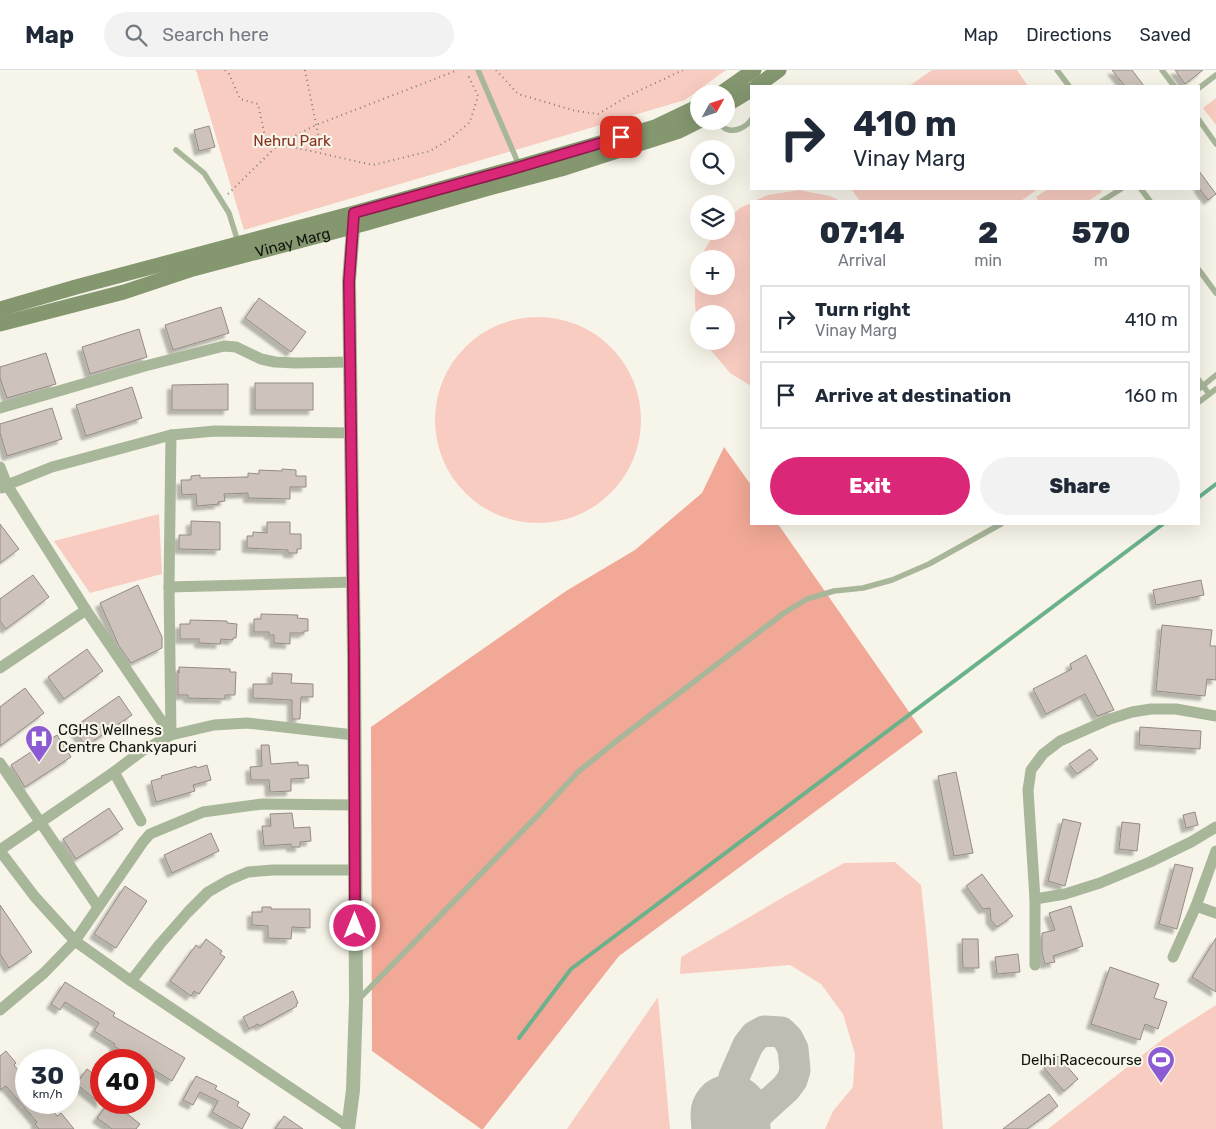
<!DOCTYPE html>
<meta charset="utf-8">
<style>
body{margin:0;font-family:Rubik,sans-serif;background:#f2f2f3;color:#1f2937;height:100vh;display:flex;flex-direction:column;font-size:19px;white-space:nowrap}
*{box-sizing:border-box;margin:0}
p{font-size:16px;color:#747a83}
.icon{flex:none;width:28px;height:28px;fill:none;stroke:currentColor;stroke-width:2;stroke-linecap:round;stroke-linejoin:round}
.map{position:relative;flex:1;overflow:hidden}
.panel{position:absolute;left:750px;top:130px;width:450px;height:325px;display:flex;flex-direction:column;background:#fff;border-radius:0px;box-shadow:0 5px 20px #0002}
.panel>*{flex:none}
.guide{position:absolute;left:750px;top:15px;width:450px;height:105px;border-radius:0px;box-shadow:0 5px 20px #0002;background:#fff;color:#1f2937;overflow:hidden}
.needle{width:32px;rotate:50deg}
.tools{position:absolute;left:690px;top:15px;display:grid;gap:10px}
.tools a{display:grid;place-items:center;width:45px;height:45px;border-radius:50%;background:#fff;box-shadow:0 5px 20px #0002;font-size:25px}
.speed{position:absolute;left:15px;top:979px;display:flex;gap:10px;font-size:25px;font-weight:700;text-align:center}
.speed>*{display:grid;place-content:center;width:65px;height:65px;border-radius:50%;background:#fff;box-shadow:0 5px 20px #0002;line-height:1}
.speed small{font-size:12px;font-weight:400}
.speed .limit{border:8px solid #d22;background:#fff;color:#111}
.pin{position:absolute;display:grid;place-items:center;width:42px;height:42px;color:#fff;margin:-21px;border-radius:10px;box-shadow:0 2px 8px #0006}
.me{position:absolute;width:55px;margin:-28px;rotate:0deg;stroke-linejoin:round;filter:drop-shadow(0 0 4px #0008)}
.turn{display:flex;align-items:center;gap:18px;height:105px;padding:0 20px;font-size:22px}
.turn .icon{width:65px;height:65px;stroke-width:2.5}
.turn b{display:block;font-size:35px;line-height:42px}
.eta{display:flex;justify-content:space-evenly;align-items:center;height:85px;text-align:center}
.eta b{font-size:30px;font-weight:800;line-height:35px}
.button{display:flex;gap:10px;margin-top:auto;padding:10px 20px}
.button a{flex:1;height:58px;border-radius:30px;background:#db2777;color:#fff;font-size:20px;font-weight:800;line-height:58px;text-align:center}
.button a+a{background:#f2f2f3;color:#1f2937}
ul{padding:0;list-style:none}
li{display:flex;align-items:center;gap:15px;height:68px;margin:0 10px 8px;padding:0 10px;border:2px solid #e0e1e3;border-radius:0px}
li div{flex:1}
li b{display:block;font-size:19px}
li em{font-style:normal}
header{display:flex;align-items:center;gap:30px;box-sizing:border-box;height:70px;padding:0 25px;background:#fff;border-bottom:1px solid #e0e1e3}
header strong{font-size:24px}
nav{display:flex;gap:28px;margin-inline-start:auto;font-size:18px}
.search{width:350px;height:45px;background:#f2f2f3;display:flex;align-items:center;gap:12px;box-sizing:border-box;padding:0 18px;border-radius:28px;color:#747a83;font-size:19px}
.map>svg:first-child{display:block}
</style>
<header>
<strong>Map</strong>
<div class="search"><svg class="icon" aria-label="search" viewBox="0 0 24 24"><circle cx="10" cy="10" r="6"/><path d="M15 15l6 6"/></svg>Search here</div>
<nav><a>Map</a><a>Directions</a><a>Saved</a></nav>
</header>
<div class="map">
<svg width="1216" height="1059" viewBox="0 0 1216 1059">
<defs>
<filter id="shadow"><feDropShadow dx="-4.5" dy="4.5" stdDeviation="1" flood-color="#0004"/></filter>
</defs>
<rect width="100%" height="100%" fill="#f7f5e9"/>
<g fill="#f9ccc1">
<polygon points="196,0 726,0 685,30 244,160"/>
<polygon points="932,0 1017,0 1028,16 909,16"/>
<polygon points="1216,28 1216,55 1203,38"/>
<polygon points="851,119 1038,119 1021,131 860,131"/>
<polygon points="1048,119 1100,119 1102,122 1088,131 1039,131 1036,127"/>
<polygon points="799,120 830,126 841,131 754,131 768,125"/>
<path d="M751,133V316L730,303L708,277L706,271H726V244H699V253C692,236 695,214 699,198V216H726V189H701V186L716,161H726V151L740,138Z"/>
<circle cx="538" cy="350" r="103"/>
<polygon points="159,444 162,504 90,523 54,471"/>
<polygon points="895,792 921,815 927,870 943,1059 825,1059 833,1041 853,1017 855,984 843,944 821,914 790,895 680,904 681,887 787,825 844,793"/>
<polygon points="658,927 670,1059 567,1059"/>
<polygon points="1216,935 1216,1059 1048,1059 1163,969"/>
</g>
<polygon fill="#f1a896" points="724,377 751,415 751,454 778,454 923,662 619,886 483,1059 481,1059 372,981 371,657 566,521 635,480 702,423"/>
<g fill="none" stroke-linecap="round" stroke-linejoin="round">
<g stroke="#6ab18c" stroke-width="4">
<polyline points="1199,427 1216,414"/>
<polyline points="519,968 571,899 1163,454"/>
</g>
<polyline stroke="#bebdb3" stroke-width="31" points="730,1044 734,1007 748,975 755,966 764,961 781,962 788,969 793,979 795,1000 792,1010 786,1018 752,1049 746,1059"/>
<polyline stroke="#bebdb3" stroke-width="79" points="730,1044 731,1059"/>
</g>
<g fill="#cdc3ba" stroke="#948b83" filter="url(#shadow)">
<polygon points="1112,0 1132,0 1144,16 1125,16"/>
<polygon points="1175,0 1203,0 1185,14"/>
<polygon points="209,56 215,77 199,81 194,60"/>
<polygon points="1199,101 1216,124 1208,130 1199,118"/>
<polygon points="259,228 306,262 291,282 245,248"/>
<polygon points="221,237 229,263 173,280 165,255"/>
<polygon points="139,259 147,287 90,304 82,277"/>
<polygon points="46,283 56,314 7,328 0,308 0,297"/>
<rect x="255" y="313" width="58" height="27"/>
<polygon points="228,314 228,340 172,340 172,315"/>
<polygon points="132,317 142,348 86,366 76,335"/>
<polygon points="52,338 62,369 7,386 0,363 0,354"/>
<polygon points="282,399 296,400 296,406 306,406 306,417 290,417 290,429 248,428 248,423 224,424 225,431 218,432 219,434 197,436 196,424 182,425 181,410 191,410 191,406 200,405 200,408 248,407 248,403 259,404 259,400 282,401"/>
<polygon points="191,451 220,452 220,480 179,479 179,465 191,465"/>
<polygon points="267,452 290,452 290,464 301,464 301,479 297,479 297,483 288,483 288,480 247,478 247,466 253,466 253,462 267,463"/>
<polygon points="0,454 19,479 0,493"/>
<polygon points="33,505 49,527 6,559 0,551 0,529"/>
<polygon points="1201,510 1204,525 1156,535 1153,520"/>
<polygon points="138,515 162,567 162,578 131,593 119,576 100,533"/>
<polygon points="261,544 298,545 297,548 308,549 308,561 304,561 304,563 290,563 290,574 274,573 274,565 269,565 269,562 254,562 254,549 261,549"/>
<polygon points="190,550 227,551 227,553 237,554 236,568 233,568 233,570 221,569 220,574 199,573 199,569 180,569 180,554 190,554"/>
<polygon points="1162,555 1212,560 1210,576 1216,576 1216,610 1207,609 1205,626 1156,621"/>
<polygon points="87,579 103,601 64,629 48,607"/>
<polygon points="1086,585 1114,640 1097,646 1085,624 1046,644 1033,619 1072,599 1070,594"/>
<polygon points="179,597 230,599 230,602 236,602 235,625 225,625 225,629 188,628 188,625 178,625 178,600 179,603"/>
<polygon points="272,603 292,604 291,613 313,614 313,627 301,627 300,649 292,649 292,630 253,628 253,614 272,614"/>
<polygon points="25,618 44,643 0,676 0,637"/>
<polygon points="119,626 132,645 86,676 73,658"/>
<polygon points="1140,657 1201,661 1200,679 1139,675"/>
<polygon points="57,665 71,687 25,717 11,695"/>
<polygon points="261,675 269,675 271,694 298,692 298,695 308,695 309,708 291,709 291,721 270,722 269,710 251,710 250,697 262,696"/>
<polygon points="1090,679 1098,689 1077,704 1069,694"/>
<polygon points="207,695 211,710 193,715 195,721 156,732 151,711 162,708 161,706 196,696 197,698"/>
<polygon points="956,702 973,783 954,786 938,706"/>
<polygon points="109,738 123,759 76,789 63,769"/>
<polygon points="1195,742 1198,755 1186,758 1183,745"/>
<polygon points="292,743 294,758 310,757 311,771 300,772 300,777 291,777 291,774 264,776 262,756 271,756 270,744"/>
<polygon points="1063,749 1081,753 1065,816 1048,811"/>
<polygon points="1122,752 1140,754 1137,781 1119,779"/>
<polygon points="211,763 219,781 172,803 164,785"/>
<polygon points="1175,794 1193,798 1177,859 1159,854"/>
<polygon points="982,804 1013,846 997,857 991,850 990,838 983,839 966,816"/>
<polygon points="125,816 147,831 116,878 94,864"/>
<polygon points="0,835 32,882 9,898 0,884"/>
<polygon points="1071,836 1083,876 1053,886 1055,892 1045,894 1042,882 1042,863 1055,860 1049,843"/>
<polygon points="262,837 271,837 271,839 310,839 310,858 292,857 291,869 268,868 268,856 252,855 252,842 262,842"/>
<polygon points="1216,868 1216,922 1192,907"/>
<polygon points="206,869 222,881 220,884 225,887 199,924 194,921 191,926 170,911 196,875 200,878"/>
<polygon points="962,869 978,869 979,898 963,898"/>
<polygon points="1018,884 1020,902 997,904 995,887"/>
<polygon points="1110,897 1159,914 1154,928 1167,932 1158,959 1145,954 1140,970 1091,954"/>
<polygon points="65,912 115,943 113,946 185,988 172,1011 144,994 144,990 137,990 114,976 115,974 94,961 99,953 65,932 60,940 51,934"/>
<polygon points="293,921 298,933 296,934 297,936 260,956 258,954 249,959 243,947"/>
<polygon points="6,981 16,993 14,995 26,1010 26,1032 46,1032 57,1046 61,1043 74,1059 39,1059 35,1054 37,1052 6,1016 0,1020 0,986"/>
<polygon points="1058,986 1078,1009 1064,1021 1044,998"/>
<polygon points="87,999 101,1010 101,1034 76,1014"/>
<polygon points="196,1006 217,1016 215,1019 239,1032 237,1036 250,1044 242,1059 212,1042 218,1031 200,1022 193,1035 183,1030"/>
<polygon points="1049,1024 1058,1036 1027,1059 1003,1059"/>
<polygon points="109,1032 112,1032 140,1054 136,1059 112,1059 97,1048"/>
<polygon points="284,1046 303,1059 275,1059"/>
</g>
<g fill="none" stroke-linecap="round" stroke-linejoin="round">
<g stroke="#82817a" stroke-width="2" stroke-dasharray="1 4" stroke-linecap="butt">
<polyline points="225,0 229,4 240,29 258,34 266,71 373,95 430,81 450,69 470,52 478,26 469,7 470,4"/>
<polyline points="305,0 322,83"/>
<polyline points="496,0 518,24 576,41 598,44 628,26 683,0"/>
<polyline points="228,124 279,74 316,55 458,0"/>
</g>
<g stroke="#a8b69a" stroke-width="5.5">
<polyline points="478,0 519,95"/>
<polyline points="1057,0 1069,16"/>
<polyline points="1162,0 1174,16"/>
<polyline points="1199,18 1216,5"/>
<polyline points="1199,50 1216,74"/>
<path d="M716,51C720,54 723,57 726,59C735,63 746,57 751,50"/>
<polyline points="176,80 204,103 229,143 238,172"/>
<polyline points="1141,119 1150,131"/>
<polyline points="1102,131 1121,119"/>
<polyline points="1199,200 1216,223"/>
<polyline points="1199,310 1209,324"/>
<polyline points="1199,319 1216,305"/>
<polyline points="1199,332 1216,319"/>
<polyline points="358,930 538,745 578,702 619,669 784,543 807,529 834,521 863,518 892,510 929,494 1001,454"/>
</g>
<g stroke="#a8b69a" stroke-width="11">
<polyline points="0,338 145,296 224,276 236,277 261,289 275,292 295,293 350,292"/>
<polygon points="171,365 169,517 171,665 86,540 7,415 52,397"/>
<polyline points="171,365 215,361 351,363"/>
<polyline points="0,397 7,415 2,418"/>
<polyline points="169,517 353,512"/>
<polyline points="0,598 86,540"/>
<polyline points="0,693 98,837"/>
<polyline points="114,702 141,751"/>
<polyline points="0,780 114,702 142,681 171,665 214,655 247,653 354,665"/>
<polyline points="0,781 35,827 75,871 131,911 349,1057"/>
<polyline points="1035,829 1028,720 1031,700 1043,684 1060,671 1110,649 1132,642 1151,639 1176,639 1216,646"/>
<polyline points="1196,836 1216,843"/>
<polyline points="1173,887 1196,836 1216,781"/>
<polyline points="1035,895 1035,829 1065,824 1100,813 1150,792 1191,772 1216,757"/>
<polyline points="131,911 160,874 188,842 208,822 229,810 248,802 273,800 355,800"/>
<polyline points="0,940 44,903 75,871 143,772 150,764 203,742 262,734 354,735"/>
</g>
<polyline stroke="#a8b69a" stroke-width="14" points="348,1059 353,1020 356,931 354,587 349,211 354,146"/>
<g stroke="#84976f" stroke-width="15">
<polyline points="757,16 779,0"/>
<polyline points="720,24 754,0"/>
<polyline points="726,35 751,20"/>
<polyline points="0,239 76,217 354,143 515,98 655,57 699,36"/>
<path id="s1" d="M0,254L124,222L193,199L367,153L489,118L561,99L679,61L699,51"/>
</g>
</g>
<g fill="none" stroke-linecap="round" stroke-linejoin="round">
<defs>
<polyline id="route" points="355,856 354,587 349,212 354,143 516,98 621,67"/>
</defs>
<use href="#route" stroke="#8e194d" stroke-width="12"/>
<use href="#route" stroke="#db2777" stroke-width="9"/>
</g>
<defs>
<symbol id="hospital-pin" viewBox="-11 -11 22 30"><path d="M0 17L-7.5 6A9.5 9.5 0 1 1 7.5 6Z" fill="#8c5ad3" stroke="#f7f5e9"/><path d="M-5-5h3v3.5h4V-5h3V5h-3V1.5h-4V5h-3Z" fill="#fff"/></symbol>
<symbol id="stadium-pin" viewBox="-11 -11 22 30"><path d="M0 17L-7.5 6A9.5 9.5 0 1 1 7.5 6Z" fill="#8c5ad3" stroke="#f7f5e9"/><path d="M0-5a6.5 5 0 1 0 0 10a6.5 5 0 1 0 0-10ZM-3.5-1.8h7v3.6h-7Z" fill="#fff"/></symbol>
</defs>
<g fill-rule="evenodd">
<use href="#hospital-pin" x="23" y="653" width="32" height="43"/>
<use href="#stadium-pin" x="1145" y="974" width="32" height="43"/>
</g>
<g text-anchor="middle" stroke-width="4.5" stroke-linejoin="round" paint-order="stroke">
<g font-size="15" fill="#86311e" stroke="#f7f5e9">
<text x="292" y="76">Nehru Park</text>
</g>
<g font-size="15" fill="#13130f" stroke="#f7f5e9">
<text dy="5" stroke="none"><textPath href="#s1" startOffset="304">Vinay Marg</textPath></text>
</g>
<g font-size="15" fill="#13130f" stroke="#f7f5e9" text-anchor="start">
<text x="58" y="665">CGHS Wellness<tspan x="58" dy="17">Centre Chankyapuri</tspan></text>
<text x="1142" y="995" text-anchor="end">Delhi Racecourse</text>
</g>
</g>
</svg>
<div class="tools">
<a><svg class="needle" viewBox="-14 -14 28 28"><path d="M0-13l5 13h-10z" fill="#e53935"/><path d="M0 13l5-13h-10z" fill="#747a83"/></svg></a>
<a><svg class="icon" aria-label="search" viewBox="0 0 24 24"><circle cx="10" cy="10" r="6"/><path d="M15 15l6 6"/></svg></a>
<a><svg class="icon" aria-label="layers" viewBox="0 0 24 24"><path d="M12 4l9 5-9 5-9-5zM3 14l9 5 9-5"/></svg></a>
<a>+</a>
<a>−</a>
</div>
<div class="speed"><div>30<small>km/h</small></div><div class="limit">40</div></div>
<div class="pin" style="left:621px;top:67px;background:#d93025"><svg class="icon" aria-label="arrive" viewBox="0 0 24 24"><path d="M6 21V4h12l-3 4 3 4H6"/></svg></div>
<svg class="me" style="left:355px;top:856px" viewBox="-20 -20 40 40"><circle r="17" fill="#db2777" stroke="#fff" stroke-width="3"/><path d="M0-11L8 9 0 5-8 9z" fill="#fff"/></svg>
<div class="guide">
<div class="turn"><svg class="icon" aria-label="right" viewBox="0 0 24 24"><path d="M7 20v-9h11M14 6l5 5-5 5"/></svg><div><b>410 m</b>Vinay Marg</div></div>
</div>
<section class="panel">
<div class="eta">
<div><b>07:14</b><p>Arrival</p></div>
<div><b>2</b><p>min</p></div>
<div><b>570</b><p>m</p></div>
</div>
<ul>
<li><svg class="icon" aria-label="right" viewBox="0 0 24 24"><path d="M7 20v-9h11M14 6l5 5-5 5"/></svg><div><b>Turn right</b><p>Vinay Marg</p></div><em>410 m</em></li>
<li><svg class="icon" aria-label="arrive" viewBox="0 0 24 24"><path d="M6 21V4h12l-3 4 3 4H6"/></svg><div><b>Arrive at destination</b></div><em>160 m</em></li>
</ul>
<div class="button"><a>Exit</a><a>Share</a></div>
</section>
</div>
